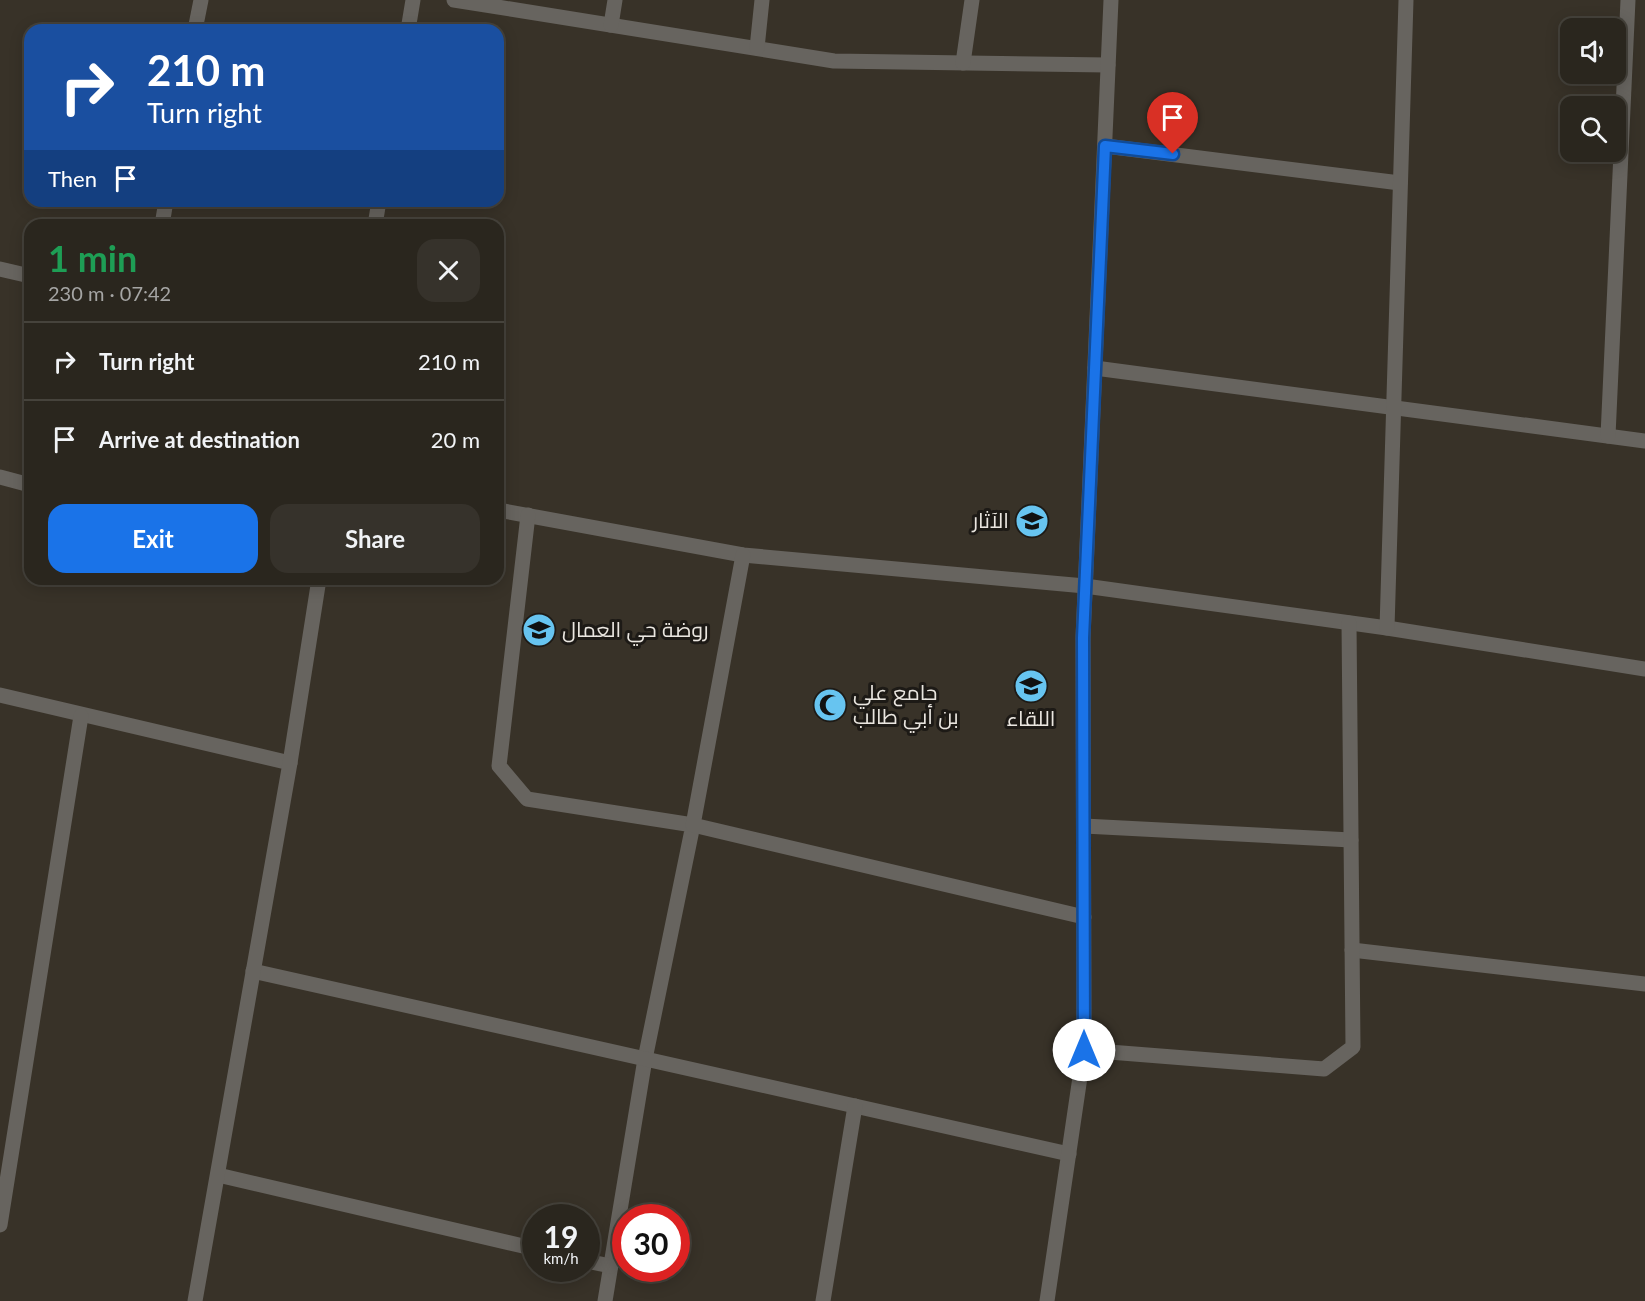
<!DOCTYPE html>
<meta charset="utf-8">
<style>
body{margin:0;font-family:Lato,Cairo,sans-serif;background:#36322b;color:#f1f3f6;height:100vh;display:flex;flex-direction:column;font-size:22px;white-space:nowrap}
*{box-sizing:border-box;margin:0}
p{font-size:20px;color:#a5a5a4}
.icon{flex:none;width:33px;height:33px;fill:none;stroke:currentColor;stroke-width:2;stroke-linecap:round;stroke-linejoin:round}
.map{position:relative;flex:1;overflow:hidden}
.side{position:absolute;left:24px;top:219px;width:480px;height:366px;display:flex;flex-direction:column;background:#2a261e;border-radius:18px;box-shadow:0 3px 15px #0003,0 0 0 2px #46433c}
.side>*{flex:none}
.guide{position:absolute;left:24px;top:24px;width:480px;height:183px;border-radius:18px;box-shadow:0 3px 15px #0003,0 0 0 2px #46433c;background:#1a4fa0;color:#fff;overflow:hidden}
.buttons{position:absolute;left:1560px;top:18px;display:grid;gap:12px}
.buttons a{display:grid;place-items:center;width:66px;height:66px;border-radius:12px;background:#2a261e;box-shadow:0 3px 15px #0003,0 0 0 2px #46433c;font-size:30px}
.speed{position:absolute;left:522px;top:1204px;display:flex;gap:12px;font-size:30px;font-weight:700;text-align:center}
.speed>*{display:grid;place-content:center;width:78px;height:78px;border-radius:50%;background:#2a261e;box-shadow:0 3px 15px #0003,0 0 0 2px #46433c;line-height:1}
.speed small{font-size:15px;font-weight:400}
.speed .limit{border:9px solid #d22;background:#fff;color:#111}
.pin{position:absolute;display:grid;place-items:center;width:51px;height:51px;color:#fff;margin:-62px -26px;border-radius:50% 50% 50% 0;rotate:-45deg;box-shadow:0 0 6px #0007}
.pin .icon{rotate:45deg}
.me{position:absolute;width:66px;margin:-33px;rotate:0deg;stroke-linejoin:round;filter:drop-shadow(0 0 4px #0008)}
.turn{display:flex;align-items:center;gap:21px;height:126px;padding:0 24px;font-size:27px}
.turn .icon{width:78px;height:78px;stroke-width:2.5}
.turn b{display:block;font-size:42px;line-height:51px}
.then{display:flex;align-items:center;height:57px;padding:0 24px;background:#0003;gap:12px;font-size:22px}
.round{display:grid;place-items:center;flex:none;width:63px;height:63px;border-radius:18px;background:#36322b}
.summary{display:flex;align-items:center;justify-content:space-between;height:102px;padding:0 24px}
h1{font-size:36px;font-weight:700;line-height:45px;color:#1e9e55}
.primary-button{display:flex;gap:12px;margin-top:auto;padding:12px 24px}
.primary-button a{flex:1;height:69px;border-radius:18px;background:#1a73e8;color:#fff;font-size:24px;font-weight:700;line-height:69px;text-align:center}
.primary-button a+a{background:#36322b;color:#f1f3f6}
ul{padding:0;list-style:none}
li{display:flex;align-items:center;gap:18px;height:78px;padding:0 24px;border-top:2px solid #46433c}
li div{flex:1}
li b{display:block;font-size:22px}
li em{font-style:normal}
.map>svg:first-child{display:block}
</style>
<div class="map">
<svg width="1645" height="1301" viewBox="0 0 1645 1301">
<rect width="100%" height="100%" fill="#383228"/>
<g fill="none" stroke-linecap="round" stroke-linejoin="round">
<g stroke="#67645f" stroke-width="15">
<polyline points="454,0 834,61 1108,65"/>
<polyline points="611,25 615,0"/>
<polyline points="195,30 201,0"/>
<polyline points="408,30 413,0"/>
<polyline points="757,48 762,0"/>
<polyline points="963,63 972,0"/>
<polyline points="1105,146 1400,183"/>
<polyline points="162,225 166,201"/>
<polyline points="375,225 379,201"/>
<polyline points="0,269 30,276"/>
<polyline points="1095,368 1645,441"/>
<polyline points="1608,436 1628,0"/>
<polyline points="0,477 30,485"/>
<polyline points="498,510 743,555 1085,586 1387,628 1645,669"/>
<polyline points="528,515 499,766 527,799 693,825 645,1059 605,1301"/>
<polyline points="743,555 693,825 1084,917"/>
<polyline points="1387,628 1406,0"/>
<polyline points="0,695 290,763"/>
<polyline points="1084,826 1351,840"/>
<polyline points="1352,950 1645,984"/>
<polyline points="253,971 1069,1154"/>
<polyline points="1084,1050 1324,1069 1353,1047 1349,623"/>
<polyline points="218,1175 536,1249"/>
<polyline points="0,1225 81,716"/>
<polyline points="586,1261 611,1266"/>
<polyline points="195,1301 290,763 319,579"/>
<polyline points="823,1301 855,1106"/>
<polyline points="1047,1301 1084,1050 1083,637 1111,0"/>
</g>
</g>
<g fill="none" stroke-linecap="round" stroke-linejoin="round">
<defs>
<polyline id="route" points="1084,1050 1083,638 1105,146 1173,154"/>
</defs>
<use href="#route" stroke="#114b97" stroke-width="15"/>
<use href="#route" stroke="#1a73e8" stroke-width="10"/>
</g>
<defs>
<symbol id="school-disc" viewBox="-11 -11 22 22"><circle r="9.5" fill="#67c4f0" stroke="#1d1a16"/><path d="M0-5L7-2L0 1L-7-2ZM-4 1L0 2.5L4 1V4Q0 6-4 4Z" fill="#111"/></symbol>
<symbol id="mosque-disc" viewBox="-11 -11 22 22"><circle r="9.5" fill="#67c4f0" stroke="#1d1a16"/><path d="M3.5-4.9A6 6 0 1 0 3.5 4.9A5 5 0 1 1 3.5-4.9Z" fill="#111"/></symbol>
</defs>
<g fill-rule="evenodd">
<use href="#school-disc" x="1013" y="502" width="38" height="38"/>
<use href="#school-disc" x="520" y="611" width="38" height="38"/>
<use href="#school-disc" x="1012" y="667" width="38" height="38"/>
<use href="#mosque-disc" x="811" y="686" width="38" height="38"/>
</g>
<g text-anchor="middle" stroke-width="6" stroke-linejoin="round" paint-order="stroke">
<g font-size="21" fill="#eae6e0" stroke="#1d1a16" text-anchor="start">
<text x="1009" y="528" text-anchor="end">الآثار</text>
<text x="562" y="637">روضة حي العمال</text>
<text x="853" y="700">جامع علي<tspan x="853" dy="24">بن أبي طالب</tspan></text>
<text x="1031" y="726" text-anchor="middle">اللقاء</text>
</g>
</g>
</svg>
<div class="buttons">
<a><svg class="icon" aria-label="sound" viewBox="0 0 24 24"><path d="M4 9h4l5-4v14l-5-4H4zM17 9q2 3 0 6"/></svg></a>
<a><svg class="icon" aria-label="search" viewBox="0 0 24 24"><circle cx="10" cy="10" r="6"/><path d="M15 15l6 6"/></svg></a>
</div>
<div class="speed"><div>19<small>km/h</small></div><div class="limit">30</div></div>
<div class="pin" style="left:1173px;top:154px;background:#d93025"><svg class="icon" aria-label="arrive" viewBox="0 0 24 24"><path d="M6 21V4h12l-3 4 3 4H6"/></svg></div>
<svg class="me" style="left:1084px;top:1050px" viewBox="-20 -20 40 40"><circle r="19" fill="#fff"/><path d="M0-13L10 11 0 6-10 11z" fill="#1a73e8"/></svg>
<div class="guide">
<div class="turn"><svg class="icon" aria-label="right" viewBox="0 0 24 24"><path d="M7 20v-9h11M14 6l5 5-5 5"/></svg><div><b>210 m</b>Turn right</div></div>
<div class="then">Then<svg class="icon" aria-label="arrive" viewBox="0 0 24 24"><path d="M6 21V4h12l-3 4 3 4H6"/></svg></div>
</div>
<section class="side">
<div class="summary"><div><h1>1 min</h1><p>230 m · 07:42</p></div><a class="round"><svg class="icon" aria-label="close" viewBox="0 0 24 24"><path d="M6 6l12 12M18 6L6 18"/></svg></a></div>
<ul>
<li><svg class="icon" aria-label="right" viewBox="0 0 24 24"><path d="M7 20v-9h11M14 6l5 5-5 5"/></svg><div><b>Turn right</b></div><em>210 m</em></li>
<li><svg class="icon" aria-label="arrive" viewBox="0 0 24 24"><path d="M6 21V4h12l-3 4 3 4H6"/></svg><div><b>Arrive at destination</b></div><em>20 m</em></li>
</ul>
<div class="primary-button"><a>Exit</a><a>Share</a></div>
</section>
</div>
